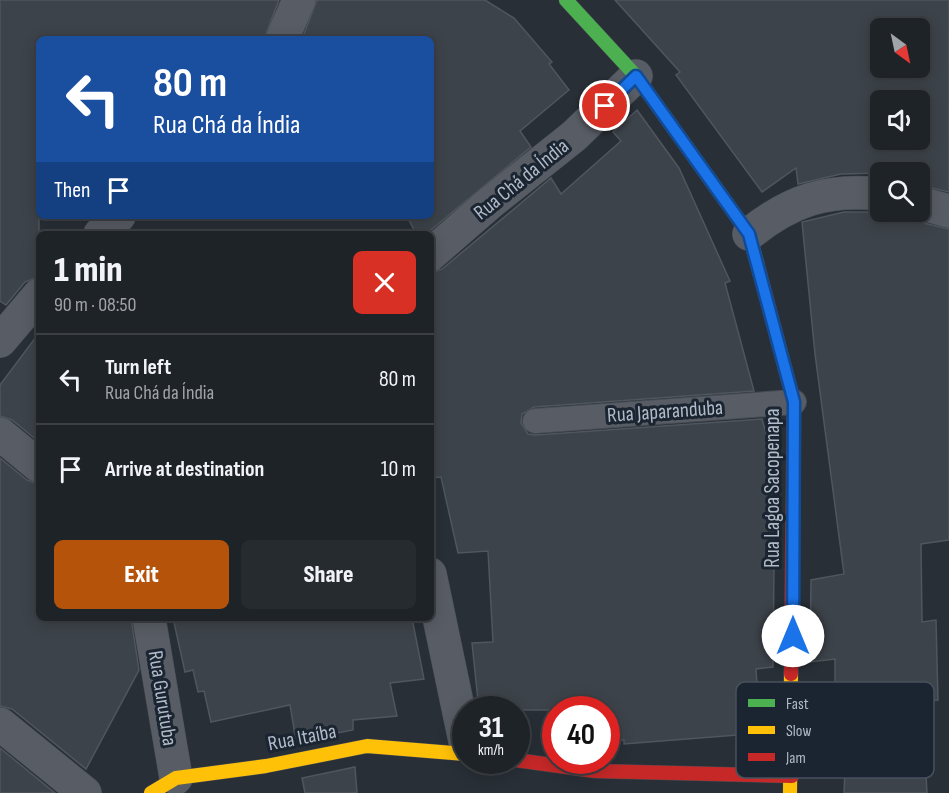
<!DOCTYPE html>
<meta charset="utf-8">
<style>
body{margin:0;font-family:"Sofia Sans Condensed",sans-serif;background:#262b30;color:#f1f3f6;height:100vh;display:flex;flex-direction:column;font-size:22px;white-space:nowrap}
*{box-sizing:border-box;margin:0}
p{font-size:20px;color:#a1a4a8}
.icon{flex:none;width:33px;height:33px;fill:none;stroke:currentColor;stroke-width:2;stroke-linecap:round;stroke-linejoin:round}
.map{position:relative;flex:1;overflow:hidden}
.side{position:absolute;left:36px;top:231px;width:398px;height:390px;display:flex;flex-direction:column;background:#1e2328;border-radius:9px;box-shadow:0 3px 15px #0003,0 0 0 2px #3c4045}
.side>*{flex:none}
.banner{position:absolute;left:36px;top:36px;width:398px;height:183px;border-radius:9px;box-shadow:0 3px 15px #0003,0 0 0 2px #3c4045;background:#1a4fa0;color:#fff;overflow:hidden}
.needle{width:39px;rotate:147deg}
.fabs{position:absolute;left:870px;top:18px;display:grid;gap:12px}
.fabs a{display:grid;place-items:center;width:60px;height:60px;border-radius:9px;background:#1e2328;box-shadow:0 3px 15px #0003,0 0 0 2px #3c4045;font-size:30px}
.speed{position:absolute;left:452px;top:696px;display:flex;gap:12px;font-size:30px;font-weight:700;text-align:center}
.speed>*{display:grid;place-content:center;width:78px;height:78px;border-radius:50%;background:#1e2328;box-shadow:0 3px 15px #0003,0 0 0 2px #3c4045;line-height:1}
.speed small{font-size:15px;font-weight:400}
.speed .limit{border:9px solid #d22;background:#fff;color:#111}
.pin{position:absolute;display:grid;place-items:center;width:51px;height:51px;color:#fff;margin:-26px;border:3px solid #fff;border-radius:50%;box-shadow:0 2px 6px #0007}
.me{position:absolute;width:66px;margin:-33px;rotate:0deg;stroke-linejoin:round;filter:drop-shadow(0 0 4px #0008)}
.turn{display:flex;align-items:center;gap:21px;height:126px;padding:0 18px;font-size:27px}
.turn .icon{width:78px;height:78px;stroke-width:2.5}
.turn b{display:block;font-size:42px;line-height:51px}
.then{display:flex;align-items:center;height:57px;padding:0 18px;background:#0003;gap:12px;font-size:22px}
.round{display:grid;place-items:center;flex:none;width:63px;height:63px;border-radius:9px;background:#262b30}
.head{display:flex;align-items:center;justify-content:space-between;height:102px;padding:0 18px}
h1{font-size:36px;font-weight:800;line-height:45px}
.button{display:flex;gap:12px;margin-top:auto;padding:12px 18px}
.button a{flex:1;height:69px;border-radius:9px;background:#b45309;color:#fff;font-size:24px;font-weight:800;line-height:69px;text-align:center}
.button a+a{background:#262b30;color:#f1f3f6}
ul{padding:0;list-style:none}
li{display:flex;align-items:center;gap:18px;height:90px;padding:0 18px;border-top:2px solid #3c4045}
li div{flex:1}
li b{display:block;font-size:22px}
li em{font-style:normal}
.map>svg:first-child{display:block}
</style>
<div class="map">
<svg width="949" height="793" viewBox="0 0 949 793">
<rect width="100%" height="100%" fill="#282f36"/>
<g fill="#3d434a" stroke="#50565e" stroke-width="1.5" fill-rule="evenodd">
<polygon points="0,0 279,0 264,39 39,39 39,277 25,282 6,305 0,301"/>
<polygon points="317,0 485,0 514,18 552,62 549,64 569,90 520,131 531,147 426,234 416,234 407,216 430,216 430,39 302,39"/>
<path d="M615,0H949V192L920,185V172L841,174L798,184L796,168L762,192L676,75L680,72ZM880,28H920V68H880ZM880,100H920V140H880Z"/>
<polygon points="637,110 679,168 730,281 725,283 754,391 534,407 522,414 521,423 528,434 536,435 762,419 775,465 773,667 756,669 759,715 750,734 624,744 624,740 606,740 606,710 479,710 472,643 493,642 488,551 458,553 441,477 430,478 430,273 442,269 551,178 561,194 621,141 613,132"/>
<polygon points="844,212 904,212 915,221 949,229 949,540 921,544 922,622 936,620 938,700 922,701 927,793 844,793 845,771 835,772 835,659 810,662 811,580 844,574 815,354 802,222"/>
<polygon points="39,333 39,442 12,420 0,416 0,385"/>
<polygon points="0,458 27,480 39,484 39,618 131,618 139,670 86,769 12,709 0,706"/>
<polygon points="173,618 412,618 424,679 390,683 397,716 353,720 353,730 296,741 290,705 211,722 204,691 198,692 193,670 185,672"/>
<polygon points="0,748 55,793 0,793"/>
<polygon points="355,767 357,793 305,793 302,778"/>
</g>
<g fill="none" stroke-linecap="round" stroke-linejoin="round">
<defs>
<polyline id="lane" points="535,421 794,402"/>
<g id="street">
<polyline points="282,39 299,0"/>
<polyline points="920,203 949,211"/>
<polyline points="100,234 119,216"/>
<path d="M749,234C790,201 827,188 880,194"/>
<polyline points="430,255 491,202 574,136 636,76"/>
<polyline points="0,341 39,295"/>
<polyline points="0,434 39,466"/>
<polyline points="430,574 465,741"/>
<polyline points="149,618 176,778"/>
<polyline points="0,724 85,793"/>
</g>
<polyline id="fast" points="566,0 636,76 749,234 757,263"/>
<g id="slow">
<polyline points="151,793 176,778 266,766 367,746 465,754"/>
<polyline points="790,793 791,674"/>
</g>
<g id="jam">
<polyline points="757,263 794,402 791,674"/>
<polyline points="516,760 595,771 792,776"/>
</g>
</defs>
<use href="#lane" stroke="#454b53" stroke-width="26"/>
<use href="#street" stroke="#454b53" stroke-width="34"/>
<use href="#fast" stroke="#454b53" stroke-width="15"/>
<use href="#slow" stroke="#454b53" stroke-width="15"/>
<use href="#jam" stroke="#454b53" stroke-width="15"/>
<use href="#lane" stroke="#585c64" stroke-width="24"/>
<use href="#street" stroke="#585c64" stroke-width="33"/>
<use href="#fast" stroke="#4caf50" stroke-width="14"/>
<use href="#slow" stroke="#ffc107" stroke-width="14"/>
<use href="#jam" stroke="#c62828" stroke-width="14"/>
</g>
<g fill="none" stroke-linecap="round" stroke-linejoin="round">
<defs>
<polyline id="route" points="605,106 636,76 749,234 794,402 793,636"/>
</defs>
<use href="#route" stroke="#114b97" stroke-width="15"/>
<use href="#route" stroke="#1a73e8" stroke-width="10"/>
</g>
<g text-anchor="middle" stroke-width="6" stroke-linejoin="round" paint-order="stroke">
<g font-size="21" fill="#b1bac8" stroke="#1b2531">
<text transform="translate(521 179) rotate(-39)" y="7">Rua Chá da Índia</text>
<text transform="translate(665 411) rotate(-4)" y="7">Rua Japaranduba</text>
<text transform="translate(772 488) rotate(-90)" y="7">Rua Lagoa Sacopenapa</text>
<text transform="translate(163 698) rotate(81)" y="7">Rua Gurutuba</text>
<text transform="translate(302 737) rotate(-11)" y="7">Rua Itaíba</text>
</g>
</g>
<rect x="736" y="682" width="198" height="96" rx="9" fill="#1b2531" stroke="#48525e" stroke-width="1.5"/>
<rect x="748" y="699" width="27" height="8" fill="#4caf50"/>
<rect x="748" y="726" width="27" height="8" fill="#ffc107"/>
<rect x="748" y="753" width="27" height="8" fill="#c62828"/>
<g font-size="16" fill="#b1bac8">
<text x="786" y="709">Fast</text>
<text x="786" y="736">Slow</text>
<text x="786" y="763">Jam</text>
</g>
</svg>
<div class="fabs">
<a><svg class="needle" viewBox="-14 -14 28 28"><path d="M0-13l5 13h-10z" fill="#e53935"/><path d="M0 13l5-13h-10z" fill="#a1a4a8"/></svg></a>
<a><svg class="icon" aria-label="sound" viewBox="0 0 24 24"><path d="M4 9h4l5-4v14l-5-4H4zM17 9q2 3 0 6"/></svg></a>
<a><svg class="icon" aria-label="search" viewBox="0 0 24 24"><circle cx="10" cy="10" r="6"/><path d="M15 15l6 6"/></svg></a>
</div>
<div class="speed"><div>31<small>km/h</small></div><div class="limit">40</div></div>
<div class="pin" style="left:605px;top:106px;background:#d93025"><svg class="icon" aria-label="arrive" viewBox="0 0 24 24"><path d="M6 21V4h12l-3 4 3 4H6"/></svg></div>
<svg class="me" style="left:793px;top:636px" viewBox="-20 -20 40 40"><circle r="19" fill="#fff"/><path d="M0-13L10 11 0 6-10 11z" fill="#1a73e8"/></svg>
<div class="banner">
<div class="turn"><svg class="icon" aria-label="left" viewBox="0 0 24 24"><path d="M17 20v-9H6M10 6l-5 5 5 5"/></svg><div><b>80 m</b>Rua Chá da Índia</div></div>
<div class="then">Then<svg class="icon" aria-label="arrive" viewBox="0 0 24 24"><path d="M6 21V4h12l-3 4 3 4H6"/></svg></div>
</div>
<section class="side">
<div class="head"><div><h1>1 min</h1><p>90 m · 08:50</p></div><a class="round" style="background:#d93025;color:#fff"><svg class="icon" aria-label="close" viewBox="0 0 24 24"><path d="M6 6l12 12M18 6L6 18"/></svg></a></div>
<ul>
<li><svg class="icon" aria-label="left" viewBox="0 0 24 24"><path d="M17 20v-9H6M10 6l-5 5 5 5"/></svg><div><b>Turn left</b><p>Rua Chá da Índia</p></div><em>80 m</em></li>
<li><svg class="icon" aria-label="arrive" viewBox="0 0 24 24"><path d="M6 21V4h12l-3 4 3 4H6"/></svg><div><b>Arrive at destination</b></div><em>10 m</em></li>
</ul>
<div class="button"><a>Exit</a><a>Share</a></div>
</section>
</div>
